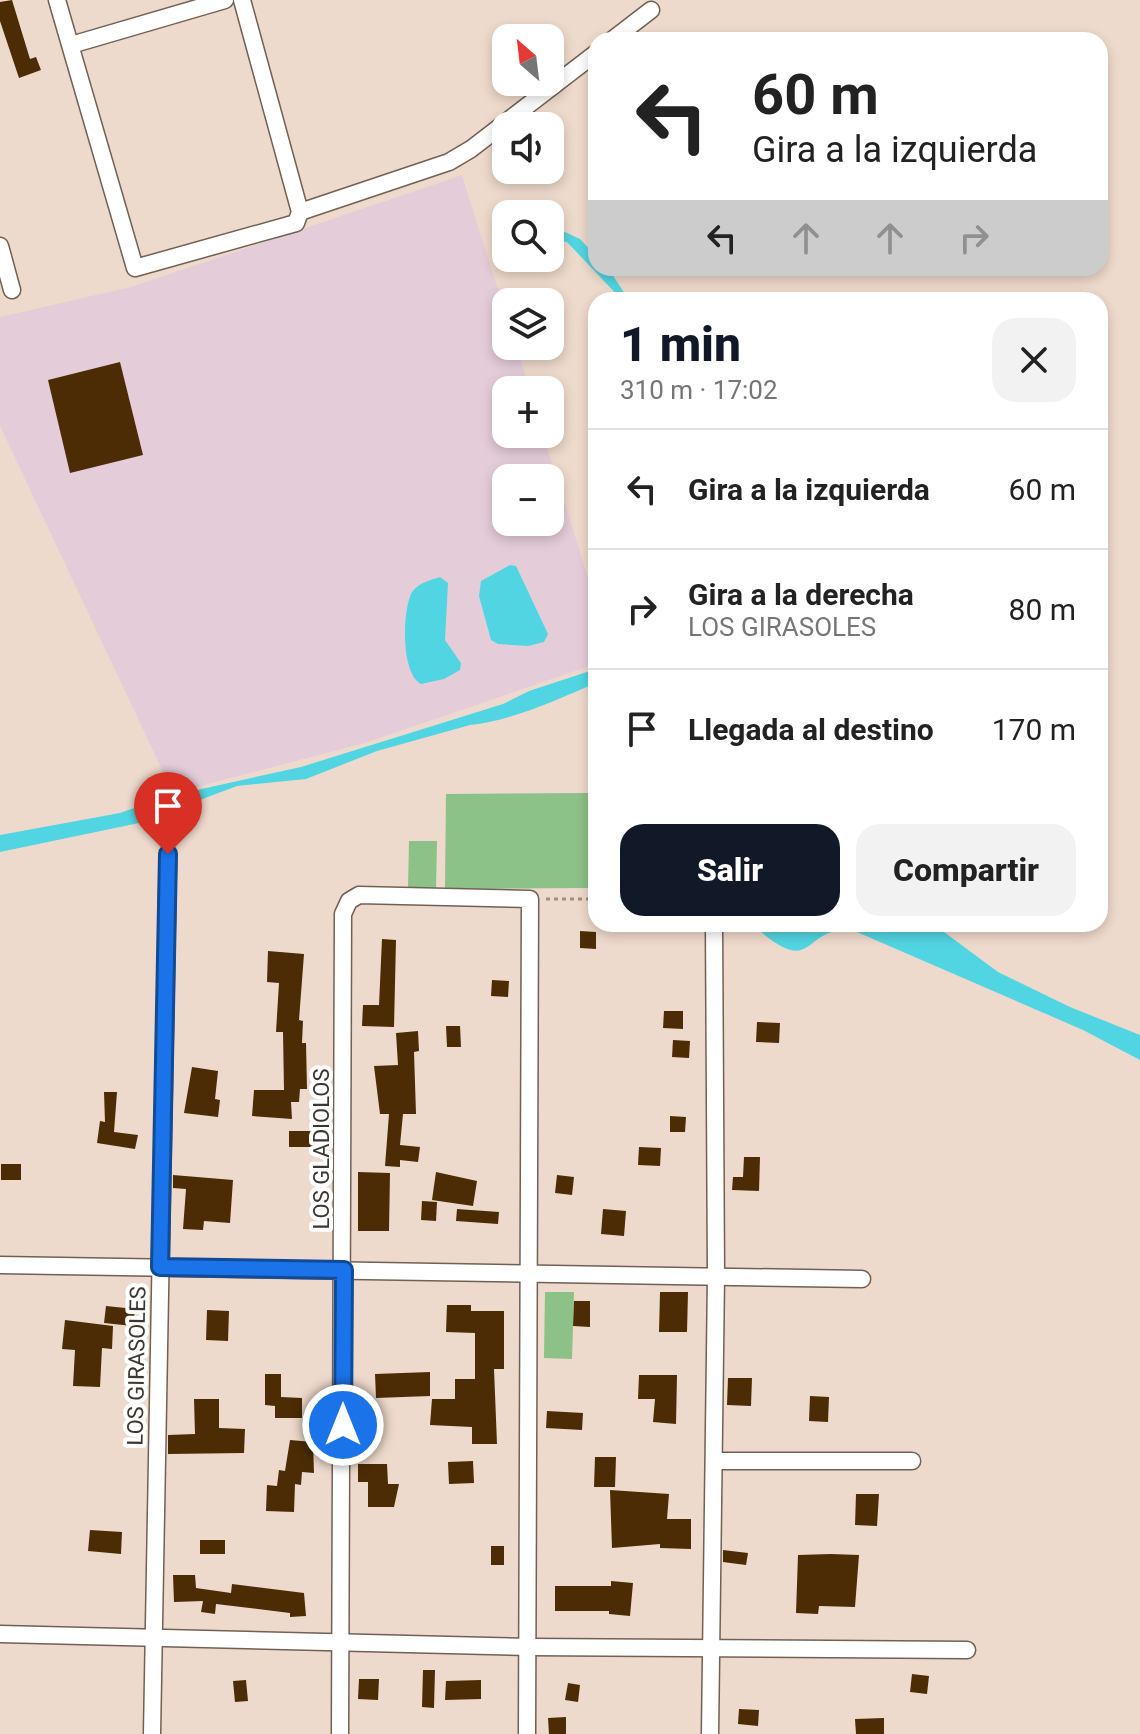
<!DOCTYPE html>
<html lang="es">
<meta charset="utf-8">
<style>
body{margin:0;font-family:Roboto,sans-serif;background:#f2f2f2;color:#222;height:100vh;display:flex;flex-direction:column;font-size:30px;white-space:nowrap}
*{box-sizing:border-box;margin:0}
p{font-size:26px;color:#767676}
.icon{flex:none;width:44px;height:44px;fill:none;stroke:currentColor;stroke-width:2;stroke-linecap:round;stroke-linejoin:round}
.map{position:relative;flex:1;overflow:hidden}
.sheet{position:absolute;left:588px;top:292px;width:520px;height:640px;display:flex;flex-direction:column;background:#fff;border-radius:24px;box-shadow:0 4px 12px #0003}
.sheet>*{flex:none}
.hud{position:absolute;left:588px;top:32px;width:520px;height:244px;border-radius:24px;box-shadow:0 4px 12px #0003;background:#fff;color:#222;overflow:hidden}
.needle{width:52px;rotate:332deg}
.controls{position:absolute;left:492px;top:24px;display:grid;gap:16px}
.controls a{display:grid;place-items:center;width:72px;height:72px;border-radius:16px;background:#fff;box-shadow:0 4px 12px #0003;font-size:40px}
.pin{position:absolute;display:grid;place-items:center;width:68px;height:68px;color:#fff;margin:-82px -34px;border-radius:50% 50% 50% 0;rotate:-45deg;box-shadow:0 0 8px #0007}
.pin .icon{rotate:45deg}
.me{position:absolute;width:88px;margin:-44px;rotate:0deg;stroke-linejoin:round;filter:drop-shadow(0 0 6px #0008)}
.turn{display:flex;align-items:center;gap:28px;height:168px;padding:0 32px;font-size:36px}
.turn .icon{width:104px;height:104px;stroke-width:2.5}
.turn b{display:block;font-size:56px;line-height:68px}
.lanes{display:flex;align-items:center;height:76px;padding:0 32px;background:#0003;justify-content:center;gap:40px;direction:ltr}
.lanes .off{opacity:.35}
.round{display:grid;place-items:center;flex:none;width:84px;height:84px;border-radius:24px;background:#f2f2f2}
.overview{display:flex;align-items:center;justify-content:space-between;height:136px;padding:0 32px}
h1{font-size:48px;font-weight:800;line-height:60px;color:#111827}
.action{display:flex;gap:16px;margin-top:auto;padding:16px 32px}
.action a{flex:1;height:92px;border-radius:24px;background:#111827;color:#fff;font-size:32px;font-weight:800;line-height:92px;text-align:center}
.action a+a{background:#f2f2f2;color:#222}
ul{padding:0;list-style:none}
li{display:flex;align-items:center;gap:24px;height:120px;padding:0 32px;border-top:2px solid #e0e0e0}
li div{flex:1}
li b{display:block;font-size:30px}
li em{font-style:normal}
.map>svg:first-child{display:block}
</style>
<div class="map">
<svg width="1140" height="1734" viewBox="0 0 1140 1734">
<rect width="100%" height="100%" fill="#eedacc"/>
<path fill="#e4cdd9" fill-rule="evenodd" d="M462,175L506,315V346H516L530,390H506V434H543L596,603V664L365,743L173,793L0,426V317L131,287ZM506,478H550V522H506Z"/>
<g fill="#8cc187">
<polygon points="589,793 589,888 445,889 446,794"/>
<polygon points="409,841 437,841 436,889 408,888"/>
<polygon points="545,1292 574,1292 572,1359 544,1358"/>
</g>
<g fill="#52d5e2">
<polygon points="550,225 580,239 596,256 596,268 608,268 629,300 622,300 567,242 550,239"/>
<polygon points="510,565 516,566 548,634 544,642 528,646 498,644 491,640 479,596 481,581"/>
<path d="M440,577L448,583L445,640L461,663L460,670L444,679L421,684C401,673 402,611 412,592C418,583 431,580 440,577Z"/>
<path d="M596,669V683C556,700 514,720 470,725L377,751L306,779L237,786L139,823L0,852V835L120,813L165,797L301,767L503,704L529,691Z"/>
<path d="M752,924H901L944,932L998,972L1070,1007L1140,1035V1060L1083,1030L850,929C800,929 815,981 752,924Z"/>
</g>
<g fill="#4b2c04">
<polygon points="12,0 30,59 36,57 41,70 19,78 0,21 0,2"/>
<polygon points="120,362 143,455 70,473 48,380"/>
<polygon points="580,931 596,932 596,949 580,948"/>
<polygon points="382,939 396,940 394,1027 362,1026 363,1005 379,1005"/>
<polygon points="268,951 304,954 299,1020 303,1021 302,1043 306,1043 307,1089 300,1089 299,1102 291,1102 292,1119 252,1116 254,1090 284,1090 283,1032 276,1032 279,983 267,982"/>
<polygon points="492,980 509,981 508,997 491,996"/>
<polygon points="664,1011 683,1011 683,1029 663,1028"/>
<polygon points="757,1022 780,1023 779,1043 756,1042"/>
<polygon points="446,1026 460,1026 461,1047 447,1047"/>
<polygon points="418,1031 419,1051 414,1052 416,1114 403,1114 400,1145 420,1147 418,1162 400,1160 400,1167 385,1166 389,1114 380,1114 374,1066 398,1065 396,1033"/>
<polygon points="673,1040 690,1041 689,1058 672,1057"/>
<polygon points="192,1067 218,1071 215,1099 220,1100 218,1117 184,1113"/>
<polygon points="104,1092 117,1092 114,1132 138,1135 135,1149 97,1143 100,1121 105,1122"/>
<polygon points="670,1116 686,1117 685,1132 670,1132"/>
<rect x="289" y="1131" width="29" height="16"/>
<polygon points="639,1147 661,1148 660,1166 638,1165"/>
<polygon points="744,1157 760,1157 759,1191 732,1190 733,1177 743,1177"/>
<rect x="1" y="1164" width="20" height="16"/>
<polygon points="358,1172 390,1173 389,1231 358,1231"/>
<polygon points="436,1172 477,1181 473,1206 432,1200"/>
<polygon points="173,1175 233,1180 230,1223 204,1221 203,1230 183,1229 186,1189 173,1188"/>
<polygon points="557,1175 574,1177 572,1195 555,1193"/>
<polygon points="422,1201 437,1202 436,1221 421,1220"/>
<polygon points="457,1209 499,1212 498,1224 456,1221"/>
<polygon points="603,1209 626,1211 624,1236 601,1234"/>
<polygon points="660,1292 688,1292 687,1332 659,1332"/>
<polygon points="574,1301 590,1301 590,1327 573,1326"/>
<polygon points="447,1305 471,1305 471,1311 504,1311 504,1369 494,1369 497,1444 472,1444 472,1427 430,1425 432,1399 455,1399 455,1379 475,1379 475,1333 446,1332"/>
<polygon points="106,1306 135,1309 133,1326 104,1323"/>
<polygon points="207,1310 229,1311 228,1341 206,1340"/>
<polygon points="65,1320 113,1326 112,1349 102,1348 100,1387 73,1386 75,1350 62,1349"/>
<polygon points="430,1372 430,1396 376,1398 375,1374"/>
<polygon points="265,1374 281,1374 281,1397 302,1398 302,1418 275,1418 275,1406 265,1405"/>
<polygon points="639,1375 677,1375 676,1424 653,1422 655,1399 638,1399"/>
<polygon points="728,1378 752,1378 751,1406 727,1405"/>
<polygon points="810,1396 829,1397 828,1422 809,1421"/>
<polygon points="194,1399 219,1399 219,1428 245,1429 244,1453 168,1454 168,1435 195,1434"/>
<polygon points="547,1411 583,1413 582,1430 546,1428"/>
<polygon points="290,1440 313,1442 314,1473 302,1472 301,1485 295,1484 294,1512 266,1511 267,1485 277,1486 279,1470 285,1471"/>
<polygon points="595,1457 616,1457 615,1487 594,1487"/>
<polygon points="473,1461 474,1483 449,1484 448,1462"/>
<polygon points="358,1464 387,1464 388,1484 399,1484 394,1507 368,1507 368,1482 358,1482"/>
<polygon points="610,1490 669,1494 667,1519 691,1519 691,1549 660,1548 660,1544 612,1548"/>
<polygon points="856,1494 879,1494 877,1526 855,1525"/>
<polygon points="90,1530 122,1532 121,1554 88,1551"/>
<rect x="200" y="1540" width="25" height="14"/>
<rect x="491" y="1546" width="13" height="19"/>
<polygon points="723,1550 748,1553 746,1565 723,1562"/>
<polygon points="831,1554 859,1555 855,1607 819,1606 818,1614 796,1613 798,1555"/>
<polygon points="173,1575 195,1575 196,1588 231,1593 232,1584 304,1593 306,1616 290,1617 290,1613 216,1604 215,1614 201,1612 203,1601 174,1602"/>
<polygon points="611,1581 633,1583 630,1616 609,1614 609,1611 555,1611 555,1586 611,1586"/>
<polygon points="423,1670 435,1670 434,1708 422,1707"/>
<polygon points="912,1674 929,1676 927,1694 910,1692"/>
<polygon points="359,1679 379,1679 378,1700 358,1699"/>
<polygon points="246,1680 248,1701 235,1702 233,1681"/>
<polygon points="481,1680 481,1699 445,1700 446,1681"/>
<polygon points="568,1683 580,1685 578,1702 565,1700"/>
<polygon points="739,1709 759,1710 758,1726 738,1724"/>
<polygon points="566,1717 566,1734 549,1734 548,1718"/>
<polygon points="884,1718 884,1734 856,1734 855,1719"/>
</g>
<g fill="none" stroke-linecap="round" stroke-linejoin="round">
<defs>
<g id="minor">
<polyline points="57,0 135,268 296,223 300,212 242,0"/>
<polyline points="612,40 651,10"/>
<polyline points="71,45 225,0"/>
<polyline points="300,212 449,162 471,149 596,53"/>
<polyline points="0,246 12,290"/>
<polyline points="0,1265 862,1279"/>
<polyline points="715,1461 912,1461"/>
<polyline points="0,1634 529,1647 967,1650"/>
<polyline points="152,1734 168,854"/>
<polyline points="340,1734 343,914 349,901 359,895 530,899 527,1734"/>
<polyline points="710,1734 716,1276 714,924"/>
</g>
</defs>
<use href="#minor" stroke="#716053" stroke-width="19"/>
<polyline stroke="#9c8e83" stroke-width="3" stroke-dasharray="4 4" stroke-linecap="butt" points="546,899 596,899"/>
<use href="#minor" stroke="#fff" stroke-width="16"/>
</g>
<g fill="none" stroke-linecap="round" stroke-linejoin="round">
<defs>
<polyline id="route" points="168,854 160,1267 344,1270 343,1425"/>
</defs>
<use href="#route" stroke="#114b97" stroke-width="20"/>
<use href="#route" stroke="#1a73e8" stroke-width="14"/>
</g>
<g text-anchor="middle" stroke-width="8" stroke-linejoin="round" paint-order="stroke">
<g font-size="22" fill="#3d352f" stroke="#fff">
<text transform="translate(321 1149) rotate(-90)" y="8">LOS GLADIOLOS</text>
<text transform="translate(136 1366) rotate(-89)" y="8">LOS GIRASOLES</text>
</g>
</g>
</svg>
<div class="controls">
<a><svg class="needle" viewBox="-14 -14 28 28"><path d="M0-13l5 13h-10z" fill="#e53935"/><path d="M0 13l5-13h-10z" fill="#767676"/></svg></a>
<a><svg class="icon" aria-label="sound" viewBox="0 0 24 24"><path d="M4 9h4l5-4v14l-5-4H4zM17 9q2 3 0 6"/></svg></a>
<a><svg class="icon" aria-label="search" viewBox="0 0 24 24"><circle cx="10" cy="10" r="6"/><path d="M15 15l6 6"/></svg></a>
<a><svg class="icon" aria-label="layers" viewBox="0 0 24 24"><path d="M12 4l9 5-9 5-9-5zM3 14l9 5 9-5"/></svg></a>
<a>+</a>
<a>−</a>
</div>
<div class="pin" style="left:168px;top:854px;background:#d93025"><svg class="icon" aria-label="arrive" viewBox="0 0 24 24"><path d="M6 21V4h12l-3 4 3 4H6"/></svg></div>
<svg class="me" style="left:343px;top:1425px" viewBox="-20 -20 40 40"><circle r="17" fill="#1a73e8" stroke="#fff" stroke-width="3"/><path d="M0-11L8 9 0 5-8 9z" fill="#fff"/></svg>
<div class="hud">
<div class="turn"><svg class="icon" aria-label="left" viewBox="0 0 24 24"><path d="M17 20v-9H6M10 6l-5 5 5 5"/></svg><div><b>60 m</b>Gira a la izquierda</div></div>
<div class="lanes"><svg class="icon" aria-label="left" viewBox="0 0 24 24"><path d="M17 20v-9H6M10 6l-5 5 5 5"/></svg><svg class="icon off" aria-label="ahead" viewBox="0 0 24 24"><path d="M12 20V5M6 11l6-6 6 6"/></svg><svg class="icon off" aria-label="ahead" viewBox="0 0 24 24"><path d="M12 20V5M6 11l6-6 6 6"/></svg><svg class="icon off" aria-label="right" viewBox="0 0 24 24"><path d="M7 20v-9h11M14 6l5 5-5 5"/></svg></div>
</div>
<section class="sheet">
<div class="overview"><div><h1>1 min</h1><p>310 m · 17:02</p></div><a class="round"><svg class="icon" aria-label="close" viewBox="0 0 24 24"><path d="M6 6l12 12M18 6L6 18"/></svg></a></div>
<ul>
<li><svg class="icon" aria-label="left" viewBox="0 0 24 24"><path d="M17 20v-9H6M10 6l-5 5 5 5"/></svg><div><b>Gira a la izquierda</b></div><em>60 m</em></li>
<li><svg class="icon" aria-label="right" viewBox="0 0 24 24"><path d="M7 20v-9h11M14 6l5 5-5 5"/></svg><div><b>Gira a la derecha</b><p>LOS GIRASOLES</p></div><em>80 m</em></li>
<li><svg class="icon" aria-label="arrive" viewBox="0 0 24 24"><path d="M6 21V4h12l-3 4 3 4H6"/></svg><div><b>Llegada al destino</b></div><em>170 m</em></li>
</ul>
<div class="action"><a>Salir</a><a>Compartir</a></div>
</section>
</div>
